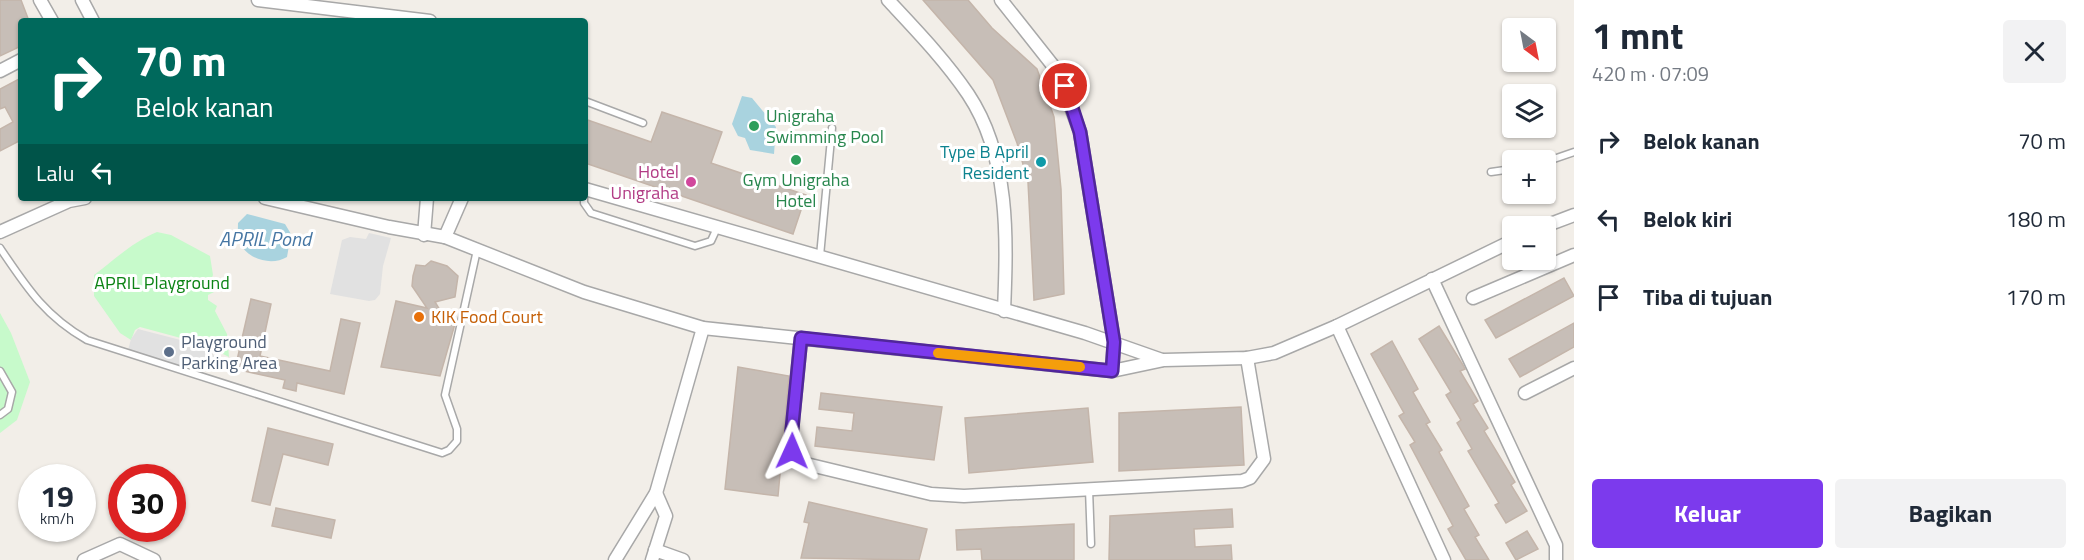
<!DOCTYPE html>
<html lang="id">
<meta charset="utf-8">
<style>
body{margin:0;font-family:"Titillium Web",sans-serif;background:#f2f2f3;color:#1f2937;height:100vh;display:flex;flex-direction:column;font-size:22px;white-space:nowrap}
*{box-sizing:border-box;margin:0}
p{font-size:20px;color:#747a83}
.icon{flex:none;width:33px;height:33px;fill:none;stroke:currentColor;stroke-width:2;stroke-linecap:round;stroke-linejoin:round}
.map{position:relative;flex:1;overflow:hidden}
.details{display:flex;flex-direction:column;background:#fff;width:510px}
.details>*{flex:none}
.top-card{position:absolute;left:18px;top:18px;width:570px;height:183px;border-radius:6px;box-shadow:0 2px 4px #0004;background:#00695c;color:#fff;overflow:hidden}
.needle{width:39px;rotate:148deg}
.controls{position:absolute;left:1502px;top:18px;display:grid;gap:12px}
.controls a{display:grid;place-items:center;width:54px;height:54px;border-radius:6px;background:#fff;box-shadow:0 2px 4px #0004;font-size:30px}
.speed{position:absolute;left:18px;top:464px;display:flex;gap:12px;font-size:30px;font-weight:700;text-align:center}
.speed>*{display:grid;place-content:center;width:78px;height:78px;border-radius:50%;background:#fff;box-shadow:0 2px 4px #0004;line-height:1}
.speed small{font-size:15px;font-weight:400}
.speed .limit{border:9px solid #d22;background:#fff;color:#111}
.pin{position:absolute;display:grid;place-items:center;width:51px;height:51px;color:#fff;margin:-26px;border:3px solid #fff;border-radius:50%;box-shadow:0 2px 6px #0007}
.me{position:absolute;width:66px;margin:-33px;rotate:1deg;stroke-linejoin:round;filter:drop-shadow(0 0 4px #0008)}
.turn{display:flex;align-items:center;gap:21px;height:126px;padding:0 18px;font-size:27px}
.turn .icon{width:78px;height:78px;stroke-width:2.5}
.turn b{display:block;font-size:42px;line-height:51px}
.then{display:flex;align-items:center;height:57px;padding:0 18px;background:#0003;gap:12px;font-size:22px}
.round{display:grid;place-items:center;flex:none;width:63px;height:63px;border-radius:6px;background:#f2f2f3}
.headline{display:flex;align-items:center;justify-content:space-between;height:102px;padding:0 18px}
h1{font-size:36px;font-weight:700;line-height:45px}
.action{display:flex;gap:12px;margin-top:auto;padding:12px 18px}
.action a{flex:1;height:69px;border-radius:6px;background:#7c3aed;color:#fff;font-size:24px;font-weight:700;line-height:69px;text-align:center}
.action a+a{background:#f2f2f3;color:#1f2937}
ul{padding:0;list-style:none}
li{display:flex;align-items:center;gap:18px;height:78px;padding:0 18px}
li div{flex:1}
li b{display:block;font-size:22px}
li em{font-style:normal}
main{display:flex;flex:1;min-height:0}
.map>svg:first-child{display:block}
</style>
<main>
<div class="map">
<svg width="1574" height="560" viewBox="0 0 1574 560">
<rect width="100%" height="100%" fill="#f2eee8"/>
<g fill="#c7facb">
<path d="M157,232L171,235L210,256L213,275L209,285L213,288L214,292L208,295V300L217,306L215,311L227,334L229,357L203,344L140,327L135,330L131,340L120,333L94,296V275C114,260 134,241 157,232Z"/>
<polygon points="0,313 11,333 30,382 17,420 0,433"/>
</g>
<g fill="#e1e1e1">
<polygon points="369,233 391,238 383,266 380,294 375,300 369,301 330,294 342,240 350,237 366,239"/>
<polygon points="138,329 196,344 209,349 214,356 213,362 204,365 201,378 127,354 131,339"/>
</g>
<g fill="#a9d3df">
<polygon points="742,96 752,98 776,127 774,154 750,150 745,138 738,136 732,124"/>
<path d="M247,214L285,224L291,234L287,257C272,266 248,260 240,243C237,236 238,229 238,223Z"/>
</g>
<g fill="#c7beb7" stroke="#c4b5aa" stroke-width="1.5">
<polygon points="0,0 21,0 29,21 21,21 21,46 0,56"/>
<polygon points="923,0 968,0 992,28 1037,69 1054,117 1061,189 1064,294 1034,300 1028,182 1017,143 993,80"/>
<polygon points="21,78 21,140 0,151 0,129 13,122 5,107 0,109 0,89"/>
<polygon points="662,112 722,132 711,163 806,195 793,234 585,163 585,119 651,142"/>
<polygon points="431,261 447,266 458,276 455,297 435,302 446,320 455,324 440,376 381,367 396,301 427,308 412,286 413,276 416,265 425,266"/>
<polygon points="1564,278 1574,296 1496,338 1485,320"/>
<polygon points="251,299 271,304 260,356 330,371 341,319 360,323 344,394 297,383 296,391 283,388 285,380 235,369"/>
<polygon points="1574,323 1574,347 1520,377 1509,359"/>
<polygon points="1439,326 1463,365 1465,369 1460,371 1478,401 1473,404 1488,428 1484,431 1515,482 1511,485 1527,511 1506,523 1495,505 1499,503 1468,451 1472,449 1457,423 1461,420 1446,395 1451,392 1419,339"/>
<polygon points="1392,341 1418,389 1413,392 1430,422 1426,424 1442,450 1439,452 1469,506 1464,509 1479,535 1475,537 1489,560 1466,560 1448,529 1453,526 1410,445 1415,442 1399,416 1404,413 1371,354"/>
<polygon points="738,367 789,376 778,496 725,489"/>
<polygon points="821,393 942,407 934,460 815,446 817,427 852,431 854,413 819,409"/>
<polygon points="1241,407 1244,465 1119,471 1119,413"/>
<polygon points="1088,408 1093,462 969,473 965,418"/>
<polygon points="268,428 333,444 328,465 283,454 270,505 252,501"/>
<polygon points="809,502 927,529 919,560 801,558 809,523 804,522"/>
<polygon points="276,508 335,520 331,538 272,526"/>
<polygon points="1232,509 1233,527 1194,529 1195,547 1231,545 1232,560 1109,560 1110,516"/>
<polygon points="1074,524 1074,560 982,560 981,549 957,550 956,530"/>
<polygon points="1527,531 1538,549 1516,560 1506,543"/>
</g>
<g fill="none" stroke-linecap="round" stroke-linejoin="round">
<defs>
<g id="lane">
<polyline points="585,101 643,123"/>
<polyline points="1545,162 1574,152"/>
<polyline points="1491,172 1512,169"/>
<polyline points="584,198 584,203 591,213 695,246 711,241 717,228"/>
<path d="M0,248C27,288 45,316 87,340L442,453L449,450L457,441V429L445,395L477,250"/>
<polyline points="820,256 832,128"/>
<polyline points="0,371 12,392 8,409 0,415"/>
<polyline points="1089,489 1091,544"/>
</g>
<g id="street">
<polyline points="40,0 52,21"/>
<polyline points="82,0 93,21"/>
<polyline points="258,0 430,21"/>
<path d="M888,0C916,30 945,60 968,94C1010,157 1007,238 1004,311"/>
<polyline points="1001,0 1058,72 1080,132 1114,342 1112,371"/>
<polyline points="0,71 21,60"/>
<polyline points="585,189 1085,333 1162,360"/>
<polyline points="265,198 389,227 445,237 584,292 703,328 1112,371 1164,360 1247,358 1274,353 1337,326 1512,241"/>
<polyline points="1545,226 1574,215"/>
<polyline points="0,232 69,201 85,198"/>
<polyline points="424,235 427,198"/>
<polyline points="445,237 462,198"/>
<polyline points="1432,279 1556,545 1556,560"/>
<polyline points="1473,298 1574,255"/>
<polyline points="1337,326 1444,560"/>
<polyline points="801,338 791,439 792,451 802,463 931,494 964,496 1242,481 1250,478 1264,459 1247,358"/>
<polyline points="1525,393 1574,368"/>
<polyline points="655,550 683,560"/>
<polyline points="84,560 120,544 154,560"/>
<polyline points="615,560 656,493 703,328"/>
<polyline points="652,560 666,516 656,493"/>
</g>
</defs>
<use href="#lane" stroke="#a8a8a8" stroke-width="9"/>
<use href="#street" stroke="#a8a8a8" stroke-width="15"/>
<use href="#lane" stroke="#fff" stroke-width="6"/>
<use href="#street" stroke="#fff" stroke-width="12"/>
</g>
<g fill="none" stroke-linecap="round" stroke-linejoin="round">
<defs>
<polyline id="route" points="792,451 791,439 801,338 1112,371 1114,342 1080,132 1065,86"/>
</defs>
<use href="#route" stroke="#51269a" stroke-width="15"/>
<use href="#route" stroke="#7c3aed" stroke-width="10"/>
<polyline stroke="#f59e0b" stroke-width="10" points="938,353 1080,367"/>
</g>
<g fill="#2e9e5b" stroke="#fff" stroke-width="2">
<circle cx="754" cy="126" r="6"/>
<circle cx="796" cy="160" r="6"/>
</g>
<circle fill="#0f9aa8" stroke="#fff" stroke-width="2" cx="1041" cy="162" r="6"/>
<circle fill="#d1479c" stroke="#fff" stroke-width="2" cx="691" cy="182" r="6"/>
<circle fill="#e8710a" stroke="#fff" stroke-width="2" cx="419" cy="317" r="6"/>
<circle fill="#5c6f8a" stroke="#fff" stroke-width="2" cx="169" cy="352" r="6"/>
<g text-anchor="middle" stroke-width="6" stroke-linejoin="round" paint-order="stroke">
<g font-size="18" fill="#27864d" stroke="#fff" text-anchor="start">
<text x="766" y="122">Unigraha<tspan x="766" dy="21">Swimming Pool</tspan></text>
<text x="796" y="186" text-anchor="middle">Gym Unigraha<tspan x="796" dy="21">Hotel</tspan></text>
</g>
<g font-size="18" fill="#0d838f" stroke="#fff" text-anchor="end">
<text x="1029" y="158">Type B April<tspan x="1029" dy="21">Resident</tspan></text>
</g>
<g font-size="18" fill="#b23c85" stroke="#fff" text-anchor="end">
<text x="679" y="178">Hotel<tspan x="679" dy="21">Unigraha</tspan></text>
</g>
<g font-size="18" fill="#0c8314" stroke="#fff">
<text x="162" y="289">APRIL Playground</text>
</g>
<g font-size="18" fill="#c56008" stroke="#fff" text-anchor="start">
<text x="431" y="323">KIK Food Court</text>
</g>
<g font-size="18" fill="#4e5e75" stroke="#fff" text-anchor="start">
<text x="181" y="348">Playground<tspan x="181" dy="21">Parking Area</tspan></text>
</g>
<g font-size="20" font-style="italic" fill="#4676a3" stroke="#fff">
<text x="265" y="246">APRIL Pond</text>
</g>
</g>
</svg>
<div class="controls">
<a><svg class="needle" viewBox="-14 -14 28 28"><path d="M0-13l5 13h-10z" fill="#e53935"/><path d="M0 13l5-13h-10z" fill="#747a83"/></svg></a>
<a><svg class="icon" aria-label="layers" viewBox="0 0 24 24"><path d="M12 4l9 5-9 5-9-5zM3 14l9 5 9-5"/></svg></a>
<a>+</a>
<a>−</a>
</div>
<div class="speed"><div>19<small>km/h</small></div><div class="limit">30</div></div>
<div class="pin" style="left:1065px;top:86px;background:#d93025"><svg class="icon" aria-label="arrive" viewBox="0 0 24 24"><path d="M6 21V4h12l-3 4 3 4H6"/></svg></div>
<svg class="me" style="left:792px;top:451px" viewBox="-20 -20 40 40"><path d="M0-17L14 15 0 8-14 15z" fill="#7c3aed" stroke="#fff" stroke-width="4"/></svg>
<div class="top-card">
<div class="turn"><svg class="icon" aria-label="right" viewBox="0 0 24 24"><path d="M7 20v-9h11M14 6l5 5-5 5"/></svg><div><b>70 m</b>Belok kanan</div></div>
<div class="then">Lalu<svg class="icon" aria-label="left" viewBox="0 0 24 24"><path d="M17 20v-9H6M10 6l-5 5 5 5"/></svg></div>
</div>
</div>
<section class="details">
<div class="headline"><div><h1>1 mnt</h1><p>420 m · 07:09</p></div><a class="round"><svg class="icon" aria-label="close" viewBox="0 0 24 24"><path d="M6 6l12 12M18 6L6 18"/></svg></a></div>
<ul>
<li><svg class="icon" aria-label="right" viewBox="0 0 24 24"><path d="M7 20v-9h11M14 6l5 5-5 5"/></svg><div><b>Belok kanan</b></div><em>70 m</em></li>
<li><svg class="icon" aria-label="left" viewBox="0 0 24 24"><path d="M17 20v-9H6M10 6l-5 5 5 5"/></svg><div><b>Belok kiri</b></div><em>180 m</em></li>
<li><svg class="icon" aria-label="arrive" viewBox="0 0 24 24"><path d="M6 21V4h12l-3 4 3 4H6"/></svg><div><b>Tiba di tujuan</b></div><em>170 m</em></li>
</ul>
<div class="action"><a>Keluar</a><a>Bagikan</a></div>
</section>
</main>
